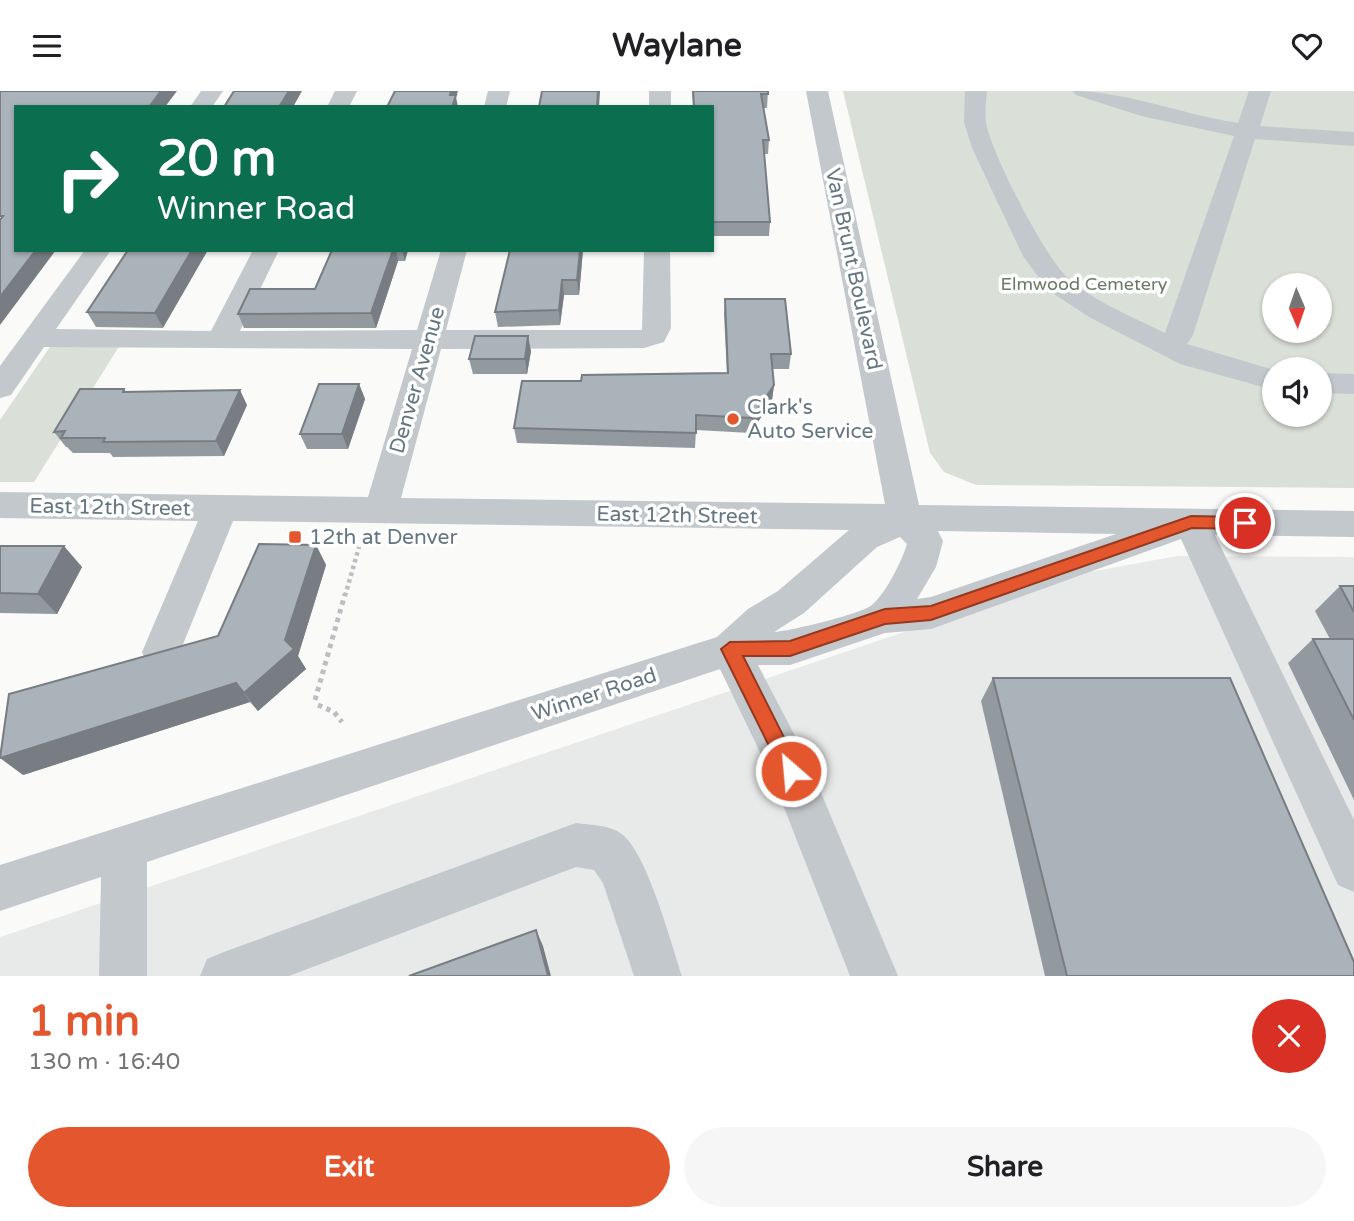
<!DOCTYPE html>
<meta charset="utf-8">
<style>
body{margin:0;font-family:"Varela Round",sans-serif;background:#f6f6f6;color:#202124;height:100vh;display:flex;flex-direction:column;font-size:26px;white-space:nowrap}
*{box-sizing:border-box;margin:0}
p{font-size:23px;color:#757577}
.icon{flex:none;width:38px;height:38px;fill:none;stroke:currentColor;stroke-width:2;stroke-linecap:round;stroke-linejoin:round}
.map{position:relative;height:885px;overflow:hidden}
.panel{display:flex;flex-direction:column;background:#fff;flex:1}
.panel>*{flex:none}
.banner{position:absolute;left:14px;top:14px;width:700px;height:147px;border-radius:0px;box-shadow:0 2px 5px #0004;background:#0b6e4f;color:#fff;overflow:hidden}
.needle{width:46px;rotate:178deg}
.buttons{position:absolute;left:1262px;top:182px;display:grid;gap:14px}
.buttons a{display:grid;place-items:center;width:70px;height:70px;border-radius:50%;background:#fff;box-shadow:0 2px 5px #0004;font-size:35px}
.pin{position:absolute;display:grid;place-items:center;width:60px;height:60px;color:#fff;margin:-30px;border:4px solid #fff;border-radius:50%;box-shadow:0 2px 7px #0007}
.me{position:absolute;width:77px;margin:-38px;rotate:333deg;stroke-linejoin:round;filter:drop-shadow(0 0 5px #0008)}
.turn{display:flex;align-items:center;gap:24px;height:147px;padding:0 28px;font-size:32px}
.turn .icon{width:91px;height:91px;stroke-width:2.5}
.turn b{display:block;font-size:49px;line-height:60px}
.round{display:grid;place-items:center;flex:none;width:74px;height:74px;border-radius:37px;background:#f6f6f6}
.head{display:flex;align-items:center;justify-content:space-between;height:119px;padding:0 28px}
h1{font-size:42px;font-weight:700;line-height:52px;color:#e4572e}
.primary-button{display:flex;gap:14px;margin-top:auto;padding:14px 28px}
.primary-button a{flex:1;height:80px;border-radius:42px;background:#e4572e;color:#fff;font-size:28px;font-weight:700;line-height:80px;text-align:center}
.primary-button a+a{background:#f6f6f6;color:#202124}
header{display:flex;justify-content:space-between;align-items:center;height:91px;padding:0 28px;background:#fff;font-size:32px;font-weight:700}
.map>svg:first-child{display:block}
</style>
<header><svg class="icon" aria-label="menu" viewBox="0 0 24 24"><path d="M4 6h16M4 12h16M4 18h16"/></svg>Waylane<svg class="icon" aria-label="heart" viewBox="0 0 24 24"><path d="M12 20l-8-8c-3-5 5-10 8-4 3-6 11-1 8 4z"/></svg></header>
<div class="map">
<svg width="1354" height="885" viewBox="0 0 1354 885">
<rect width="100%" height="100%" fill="#fafaf8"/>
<polygon fill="#e8e9e9" points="1177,465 1354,466 1354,885 0,885 0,846 1073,484"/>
<g fill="#dadfd7" fill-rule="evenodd">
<path d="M843,0H1354V397L976,394L944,381L930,362ZM1274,194H1320V240H1274ZM1274,278H1320V324H1274Z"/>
<polygon points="52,253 120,254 34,391 0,391 0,329"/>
</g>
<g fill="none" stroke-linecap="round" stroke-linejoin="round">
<polyline stroke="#bbbfc2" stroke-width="4.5" stroke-dasharray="3.5 3.5" stroke-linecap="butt" points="345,505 359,456"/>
<g stroke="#bbbfc2" stroke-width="5" stroke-dasharray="4.5 4.5" stroke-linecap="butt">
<polyline points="315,609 345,503"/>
<polyline points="318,614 334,621 342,631"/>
</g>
<g fill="#c3c8cc" fill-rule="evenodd">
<polygon points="201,0 223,0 212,16 190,16"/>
<polygon points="335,0 357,0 349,16 327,16"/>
<polygon points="488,0 510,0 506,16 484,16"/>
<rect x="649" y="0" width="22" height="16"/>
<path d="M806,0H828L919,414L1354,420V446L1215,444L1354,729V801L1338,794L1181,448L931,538L885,542L790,574H758L806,666L898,885H850L772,686L720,578L147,771V885H99L101,786L0,820V774L717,546L748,518L778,500L849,439L233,430L175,573L161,578L147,573L142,561L198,430L0,427V401L368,406L412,258L44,256L11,304L0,307V275L85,159H111L56,238L211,240L253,159H279L240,240L417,239L441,159H467L446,239H642L644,159H670L671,237L664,251L644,257L441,258L401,407L885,413ZM938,440L1116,443L931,506L917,508L936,476L943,450ZM900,446L907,453C902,470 886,502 872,514C861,523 790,540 774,541L804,522L877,456Z"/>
<path d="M965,0H987C986,10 985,22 986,32C992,63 1045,167 1068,187C1095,211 1133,226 1165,242L1234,45L1141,25L1076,4L1072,0C1126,0 1184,24 1238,32L1249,0H1271L1260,35L1354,41V55L1255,48L1193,244L1187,253L1274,279V299L1180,273L1089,226L1048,199L1023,165L972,57L964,31Z"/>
<polygon points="1320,282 1354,283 1354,303 1320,302"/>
<path d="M576,732C590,734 612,734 623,744C648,765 671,852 682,885H634L603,792L594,779L576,776L289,885H200L207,868L224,861Z"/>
</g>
</g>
<g fill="#929a9f">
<polygon points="692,0 768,0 767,17 763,17 769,49 768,63 764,63 770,131 769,145 712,145 712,16 693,15"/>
<polygon points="128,159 163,237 96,236 87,221"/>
<polygon points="332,159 408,159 405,170 398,170 376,237 244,237 238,223 315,198"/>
<polygon points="583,159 579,204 564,204 560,234 498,236 495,221"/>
<polygon points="725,208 791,263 789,278 773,278 774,294 772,309 751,342 696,339 695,357 517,352 514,337 581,290 727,282 724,223"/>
<polygon points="531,260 527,283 473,283 469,268"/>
<polygon points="359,293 365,308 348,358 307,358 300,343"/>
<polygon points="124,298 126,301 247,314 224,365 113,366 110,362 73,362 67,356 66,356 54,341"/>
<polygon points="316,454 326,474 298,565 306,578 258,620 250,611 23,684 218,545"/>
<polygon points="0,455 82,476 57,523 0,522"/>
<polygon points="1340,495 1354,495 1354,709 1288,572 1313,548 1330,548 1315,520"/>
<polygon points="993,587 1354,885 1045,885 981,610"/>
</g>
<g fill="#777d82">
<polygon points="161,0 177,0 165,16 149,16"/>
<polygon points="289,0 302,0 293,16 279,16"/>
<polygon points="451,0 458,0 456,6 458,16 452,16 450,4"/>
<polygon points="598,0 600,0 599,16 597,16"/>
<polygon points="36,159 56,159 0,234 0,206"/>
<polygon points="192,159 208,159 163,237 155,222"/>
<polygon points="393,159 396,159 398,170 376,237 371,222"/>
<polygon points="402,159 408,159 405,170"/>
<polygon points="580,159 583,159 579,204 577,189"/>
<polygon points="562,189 564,204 560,234 559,219"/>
<polygon points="528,245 531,260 527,283 525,268"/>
<polygon points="359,293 365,308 348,358 342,343"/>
<polygon points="774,294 772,309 751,342 752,327"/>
<polygon points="240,299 247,314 224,365 216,350"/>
<polygon points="316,454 326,474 298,565 306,578 258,620 244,602 285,549"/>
<polygon points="64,455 82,476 57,523 38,503"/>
<polygon points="236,592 250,611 23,684 0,667"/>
<polygon points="536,839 543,855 551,885 548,885"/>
</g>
<g fill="#aab3b9" stroke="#777d82" stroke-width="2">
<polygon points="0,0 161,0 149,16 16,16 16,159 36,159 0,206 0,129 3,125 0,125"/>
<polygon points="234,0 289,0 279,16 224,16"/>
<polygon points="395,0 451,0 450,4 456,4 452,16 387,16"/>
<polygon points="542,0 598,0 597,16 539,16"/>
<polygon points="693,0 768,0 768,3 761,3 769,49 763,49 770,131 712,131 712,16 672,16 672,15 694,15"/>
<polygon points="128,159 192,159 155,222 87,221"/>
<polygon points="332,159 393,159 371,222 238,223 250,198 315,198"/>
<polygon points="510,159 580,159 577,189 562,189 559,219 495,221"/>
<polygon points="725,208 785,208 791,263 771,263 774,294 752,327 696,324 696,342 514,337 522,290 581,290 582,284 728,282"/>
<polygon points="475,245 528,245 525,268 469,268"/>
<polygon points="319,293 359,293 342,343 300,343"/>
<polygon points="80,298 124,298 123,301 240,299 216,350 103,351 105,347 61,347 65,340 54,341"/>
<polygon points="259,453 316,454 285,549 294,558 244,602 236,592 0,667 9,603 218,545"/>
<polygon points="0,455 64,455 38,503 0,502"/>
<polygon points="1340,495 1354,495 1354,521"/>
<polygon points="1313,548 1354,548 1354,629"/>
<polygon points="993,587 1230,587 1354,871 1354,885 1067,885"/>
<polygon points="536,839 548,885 409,885"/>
</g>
<polygon fill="#e4572e" stroke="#94391e" stroke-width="2" points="1191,425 1245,426 1253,432 1245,438 1192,437 931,529 885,533 790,565 743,565 801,680 798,687 791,689 785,687 721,558 730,551 790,550 885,518 931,515"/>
<g fill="#e4572e" stroke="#fff" stroke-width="2.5">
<circle cx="733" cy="328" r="7"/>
<rect x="288" y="439" width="14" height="14" rx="3.5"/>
</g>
<g text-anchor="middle" stroke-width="7" stroke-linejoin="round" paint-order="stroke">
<g font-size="18" fill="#687a64" stroke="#fff">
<text x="1084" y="199">Elmwood Cemetery</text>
</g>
<g font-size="21" fill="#657683" stroke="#fff">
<text transform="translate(854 178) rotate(78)" y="7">Van Brunt Boulevard</text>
<text transform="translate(417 289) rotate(-74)" y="7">Denver Avenue</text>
<text transform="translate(110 416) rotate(1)" y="7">East 12th Street</text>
<text transform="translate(677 424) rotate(1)" y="7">East 12th Street</text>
<text transform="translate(594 603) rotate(-18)" y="7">Winner Road</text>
</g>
<g font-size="21" fill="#657683" stroke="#fff" text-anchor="start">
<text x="747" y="323">Clark's<tspan x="747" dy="24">Auto Service</tspan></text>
<text x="309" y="453">12th at Denver</text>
</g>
</g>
</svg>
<div class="buttons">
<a><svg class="needle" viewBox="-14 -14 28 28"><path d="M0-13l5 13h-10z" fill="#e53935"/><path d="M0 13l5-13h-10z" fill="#757577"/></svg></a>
<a><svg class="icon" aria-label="sound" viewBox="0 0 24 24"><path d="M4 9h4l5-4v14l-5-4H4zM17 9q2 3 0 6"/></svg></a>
</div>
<div class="pin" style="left:1245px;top:432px;background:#d93025"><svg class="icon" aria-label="arrive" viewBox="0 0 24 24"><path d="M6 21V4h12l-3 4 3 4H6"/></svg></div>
<svg class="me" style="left:791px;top:680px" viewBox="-20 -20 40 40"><circle r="17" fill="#e4572e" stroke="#fff" stroke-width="3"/><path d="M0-11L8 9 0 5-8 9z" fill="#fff"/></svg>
<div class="banner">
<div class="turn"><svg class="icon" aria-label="right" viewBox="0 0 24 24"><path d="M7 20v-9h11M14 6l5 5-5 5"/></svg><div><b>20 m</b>Winner Road</div></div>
</div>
</div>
<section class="panel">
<div class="head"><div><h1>1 min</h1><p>130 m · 16:40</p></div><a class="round" style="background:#d93025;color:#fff"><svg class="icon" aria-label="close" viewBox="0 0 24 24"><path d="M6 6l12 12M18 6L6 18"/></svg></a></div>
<div class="primary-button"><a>Exit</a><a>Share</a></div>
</section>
